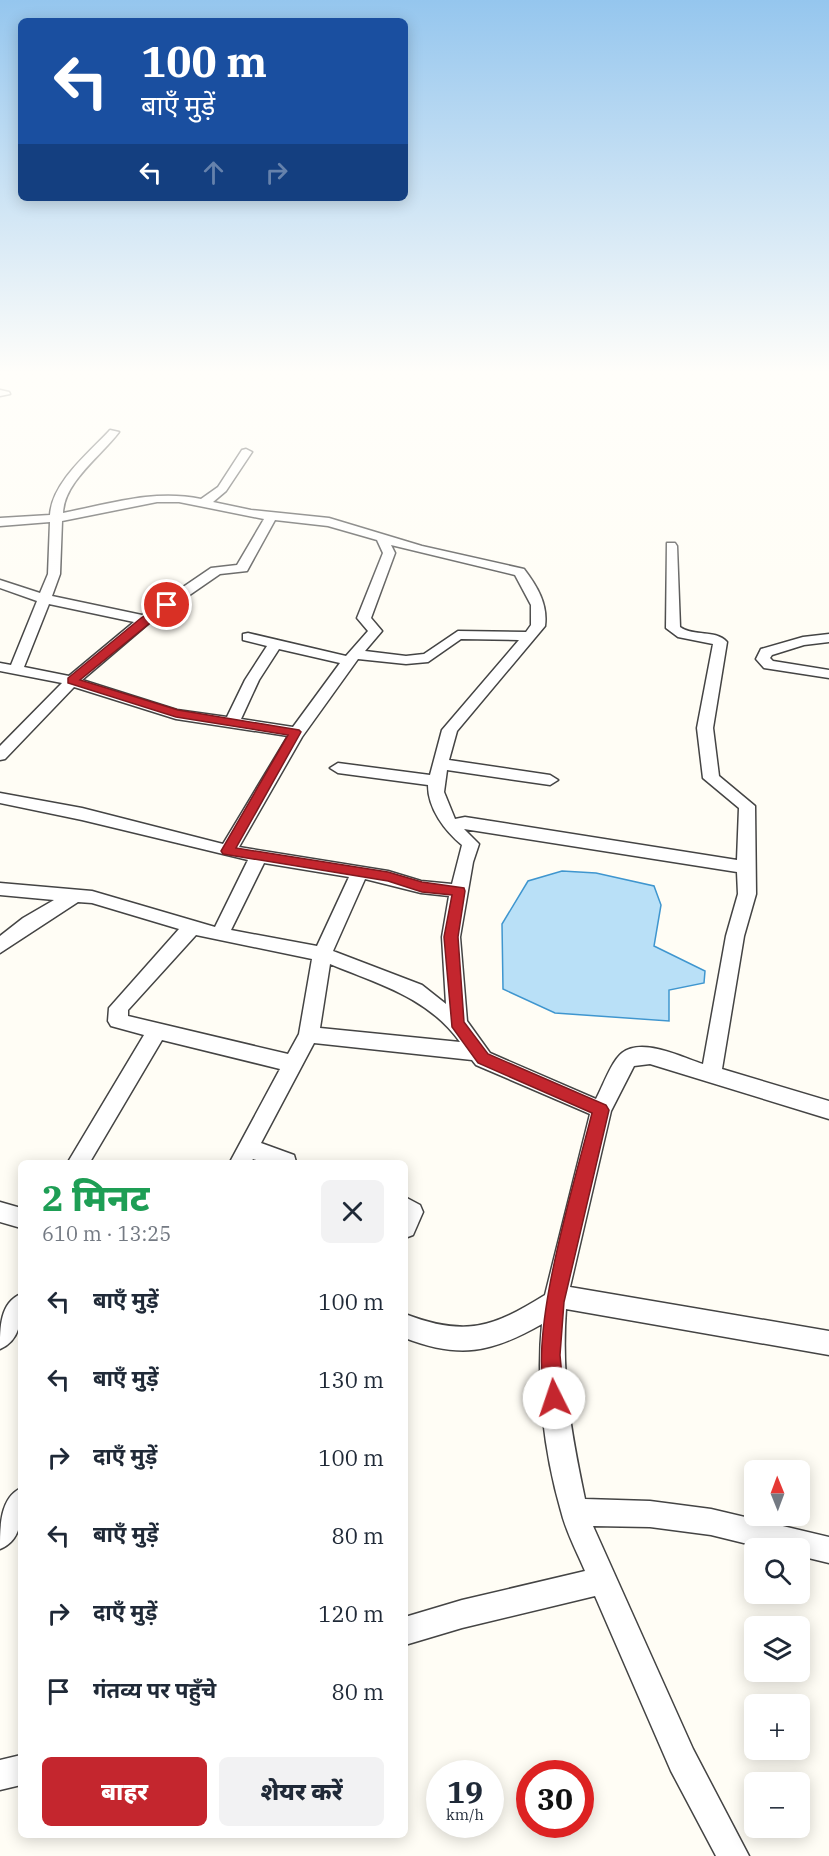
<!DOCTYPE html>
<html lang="hi">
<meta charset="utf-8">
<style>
body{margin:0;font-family:"IBM Plex Serif","Noto Sans Devanagari",serif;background:#f2f2f3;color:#1f2937;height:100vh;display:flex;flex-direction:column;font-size:22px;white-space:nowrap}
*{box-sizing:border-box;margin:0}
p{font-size:20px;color:#747a83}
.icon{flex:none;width:33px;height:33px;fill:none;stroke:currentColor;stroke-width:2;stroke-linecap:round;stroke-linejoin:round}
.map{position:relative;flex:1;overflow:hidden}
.sheet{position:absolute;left:18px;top:1160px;width:390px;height:678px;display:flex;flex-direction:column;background:#fff;border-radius:9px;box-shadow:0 3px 15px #0003}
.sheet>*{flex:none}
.banner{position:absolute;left:18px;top:18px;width:390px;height:183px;border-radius:9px;box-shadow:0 3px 15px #0003;background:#1a4fa0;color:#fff;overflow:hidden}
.needle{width:39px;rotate:359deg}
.buttons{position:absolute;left:744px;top:1460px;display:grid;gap:12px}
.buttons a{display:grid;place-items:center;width:66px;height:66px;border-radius:9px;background:#fff;box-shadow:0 3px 15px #0003;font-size:30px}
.speed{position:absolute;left:426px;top:1760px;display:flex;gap:12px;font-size:30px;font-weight:700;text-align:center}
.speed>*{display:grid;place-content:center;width:78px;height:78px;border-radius:50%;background:#fff;box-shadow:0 3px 15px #0003;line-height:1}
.speed small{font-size:15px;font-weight:400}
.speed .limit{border:9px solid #d22;background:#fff;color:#111}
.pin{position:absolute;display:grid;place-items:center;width:51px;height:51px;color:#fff;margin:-26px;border:3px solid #fff;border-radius:50%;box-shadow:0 2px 6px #0007}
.me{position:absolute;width:66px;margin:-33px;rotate:356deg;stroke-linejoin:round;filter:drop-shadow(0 0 4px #0008)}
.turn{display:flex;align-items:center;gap:21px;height:126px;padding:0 24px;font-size:27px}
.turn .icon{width:78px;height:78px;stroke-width:2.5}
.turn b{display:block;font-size:42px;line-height:51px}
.lanes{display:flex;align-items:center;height:57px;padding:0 24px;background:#0003;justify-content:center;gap:30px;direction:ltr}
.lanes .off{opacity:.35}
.round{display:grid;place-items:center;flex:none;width:63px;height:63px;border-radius:9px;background:#f2f2f3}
.overview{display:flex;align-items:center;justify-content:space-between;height:102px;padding:0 24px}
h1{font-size:36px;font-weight:800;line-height:45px;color:#1e9e55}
.cta{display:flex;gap:12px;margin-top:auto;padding:12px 24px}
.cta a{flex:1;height:69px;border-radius:9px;background:#c4262e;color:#fff;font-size:24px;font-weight:800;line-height:69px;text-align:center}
.cta a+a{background:#f2f2f3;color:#1f2937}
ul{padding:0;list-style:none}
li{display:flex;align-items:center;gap:18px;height:78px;padding:0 24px}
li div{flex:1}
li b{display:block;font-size:22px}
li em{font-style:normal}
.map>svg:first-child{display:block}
</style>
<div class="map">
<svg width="829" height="1856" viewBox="0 0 829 1856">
<rect width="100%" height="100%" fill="#fffdf5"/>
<polygon fill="#b9e0f7" stroke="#3f96cf" stroke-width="1.5" points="562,871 596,873 654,886 661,905 654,946 705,971 704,983 669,990 669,1021 555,1013 503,989 502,924 528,881"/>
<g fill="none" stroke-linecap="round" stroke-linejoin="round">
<defs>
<g id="minor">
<polygon points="0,390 9,392 10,394 0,396"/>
<path d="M110,430L119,432C101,456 64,482 63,513C109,504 154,489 201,499L218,487L242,450L246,449L252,452L226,491L213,502L251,510L329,518L422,546L524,569C537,586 548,604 545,626L457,731L449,760L550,775L558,780L550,785L447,770L444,792L455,819L465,817L737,860L739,808L703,778L697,728L713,644L678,637L666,628L667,543H675L677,546L680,627C694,637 715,629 727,642L713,728L719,776L755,806L756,894L744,936L722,1069L829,1101V1119L650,1064L634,1066L611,1111L570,1287L829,1331V1355L566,1309C561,1378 571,1432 585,1499L650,1501L711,1509L829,1537V1563L800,1556V1548H764L711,1535L650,1527L593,1526L693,1749L749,1856H716L671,1771L595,1596L462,1628L405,1645V1617L462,1600L585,1571C577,1552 566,1532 561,1511C544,1452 536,1385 542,1324C491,1353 460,1359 405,1338V1314C465,1337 492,1328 545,1295L590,1114L476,1065L472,1060L314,1043L261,1143L294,1155L296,1162H262L253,1159L251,1162H230L280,1069L162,1040L90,1162H68L144,1035L111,1026L108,1021L109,1008L179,929L92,903L78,902L0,953V936L23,918L54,900L0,895V883L92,891L215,927L248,860L82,820L0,803V793L82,808L223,844L288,736L176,719L74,687L5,759L0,760V746L62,683L0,671V663L11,665L37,601L0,588V580L40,593L48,574L50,522L0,526V518L50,515C52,482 89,453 110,430ZM157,502H179L264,519L237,565L211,568L142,615L52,596L60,574L62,521ZM275,520L328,526L377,540L383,553L357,618L368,631L346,656L248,633L243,634V640L267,646L245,680L227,717L177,710L82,680L149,623L220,574L247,571ZM391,545L515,575L531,605V625L526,632L458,631L424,654L406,656L365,651L382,631L371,618L395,553ZM49,604L134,622L69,676L24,667ZM461,639L519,640L442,730L430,775L338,763L330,768L338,773L428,785C428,809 445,831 462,845L452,884L421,881L388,871L239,847L302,737L358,659L406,664L428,662ZM279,649L340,663L293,727L241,719L259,680ZM464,829L737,872L738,894L726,936L703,1064C681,1057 642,1037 622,1053C611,1062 603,1086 596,1099L490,1053L467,1021L460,937L473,862L479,844ZM264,863L349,877L317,946L231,930ZM365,879L421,893L449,896L442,937L446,1004L422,985L333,951ZM196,935L312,959L299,1034L288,1054L128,1016V1010ZM330,964C378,984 428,997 460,1042L320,1028Z"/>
<polygon points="829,634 829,642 804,645 772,655 770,658 773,661 829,670 829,678 764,668 756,659 761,649 803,637"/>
<polygon points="405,1197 420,1205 423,1212 413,1235 405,1238"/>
<polygon points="0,1202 21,1208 21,1228 0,1222"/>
<path d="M21,1294C21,1315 23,1339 0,1349C0,1327 0,1303 21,1294Z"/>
<path d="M21,1488C21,1511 25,1539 0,1549C0,1526 0,1498 21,1488Z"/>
<polygon points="21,1755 21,1785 0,1790 0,1760"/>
</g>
</defs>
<use href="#minor" stroke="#444" stroke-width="3"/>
<use href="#minor" fill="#fff" fill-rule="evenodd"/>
</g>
<linearGradient id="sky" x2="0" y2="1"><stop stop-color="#95c6ee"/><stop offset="0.59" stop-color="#fffefa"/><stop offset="1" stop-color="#fffefa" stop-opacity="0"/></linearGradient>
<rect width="829" height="631" fill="url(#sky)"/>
<path fill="#c4262e" stroke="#7f191e" stroke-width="1.5" d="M164,603L172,605L80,680L178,710L299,730L301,732L236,848L388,872L422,882L464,888L465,891L458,937L464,1022L488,1054L606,1105L609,1110L564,1302L560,1355L564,1398L561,1404L554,1407L548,1404C523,1345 576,1178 592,1113L478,1063L452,1027L444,937L452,895L422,892L388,881L223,854L221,851L288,735L176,717L68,683V678L141,618Z"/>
</svg>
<div class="buttons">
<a><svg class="needle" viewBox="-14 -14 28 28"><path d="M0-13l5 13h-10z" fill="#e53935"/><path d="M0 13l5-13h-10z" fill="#747a83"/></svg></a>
<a><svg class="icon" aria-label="search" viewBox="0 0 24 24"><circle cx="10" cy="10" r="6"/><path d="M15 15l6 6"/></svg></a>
<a><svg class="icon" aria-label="layers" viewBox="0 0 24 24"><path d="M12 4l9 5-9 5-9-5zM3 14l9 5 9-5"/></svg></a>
<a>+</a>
<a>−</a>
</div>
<div class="speed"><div>19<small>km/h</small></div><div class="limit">30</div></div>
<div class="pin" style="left:167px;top:605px;background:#d93025"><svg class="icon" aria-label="arrive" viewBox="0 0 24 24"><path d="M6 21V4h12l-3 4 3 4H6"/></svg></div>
<svg class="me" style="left:554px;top:1398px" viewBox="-20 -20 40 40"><circle r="19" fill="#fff"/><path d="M0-13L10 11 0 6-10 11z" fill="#c4262e"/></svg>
<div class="banner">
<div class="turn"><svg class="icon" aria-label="left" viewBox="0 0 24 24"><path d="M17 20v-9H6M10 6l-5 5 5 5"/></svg><div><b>100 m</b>बाएँ मुड़ें</div></div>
<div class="lanes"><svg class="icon" aria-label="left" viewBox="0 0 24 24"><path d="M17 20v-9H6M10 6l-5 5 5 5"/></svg><svg class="icon off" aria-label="ahead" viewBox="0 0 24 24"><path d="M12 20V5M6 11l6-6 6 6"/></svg><svg class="icon off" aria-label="right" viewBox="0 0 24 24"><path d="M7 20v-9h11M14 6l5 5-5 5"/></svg></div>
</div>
<section class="sheet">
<div class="overview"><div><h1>2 मिनट</h1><p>610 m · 13:25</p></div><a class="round"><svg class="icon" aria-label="close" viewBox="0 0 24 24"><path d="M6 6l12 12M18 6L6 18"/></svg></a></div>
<ul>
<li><svg class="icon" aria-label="left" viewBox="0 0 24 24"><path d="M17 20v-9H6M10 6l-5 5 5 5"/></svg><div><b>बाएँ मुड़ें</b></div><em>100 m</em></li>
<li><svg class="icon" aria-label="left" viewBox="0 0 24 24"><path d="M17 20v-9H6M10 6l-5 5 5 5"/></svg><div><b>बाएँ मुड़ें</b></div><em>130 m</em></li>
<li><svg class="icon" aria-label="right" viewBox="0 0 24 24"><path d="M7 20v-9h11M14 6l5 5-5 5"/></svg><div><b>दाएँ मुड़ें</b></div><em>100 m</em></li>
<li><svg class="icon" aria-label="left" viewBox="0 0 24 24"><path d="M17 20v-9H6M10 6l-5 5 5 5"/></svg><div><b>बाएँ मुड़ें</b></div><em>80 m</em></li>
<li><svg class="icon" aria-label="right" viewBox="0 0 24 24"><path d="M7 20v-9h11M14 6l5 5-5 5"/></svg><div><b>दाएँ मुड़ें</b></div><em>120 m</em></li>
<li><svg class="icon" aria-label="arrive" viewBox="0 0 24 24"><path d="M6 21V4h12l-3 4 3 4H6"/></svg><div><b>गंतव्य पर पहुँचे</b></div><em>80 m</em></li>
</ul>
<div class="cta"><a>बाहर</a><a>शेयर करें</a></div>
</section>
</div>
